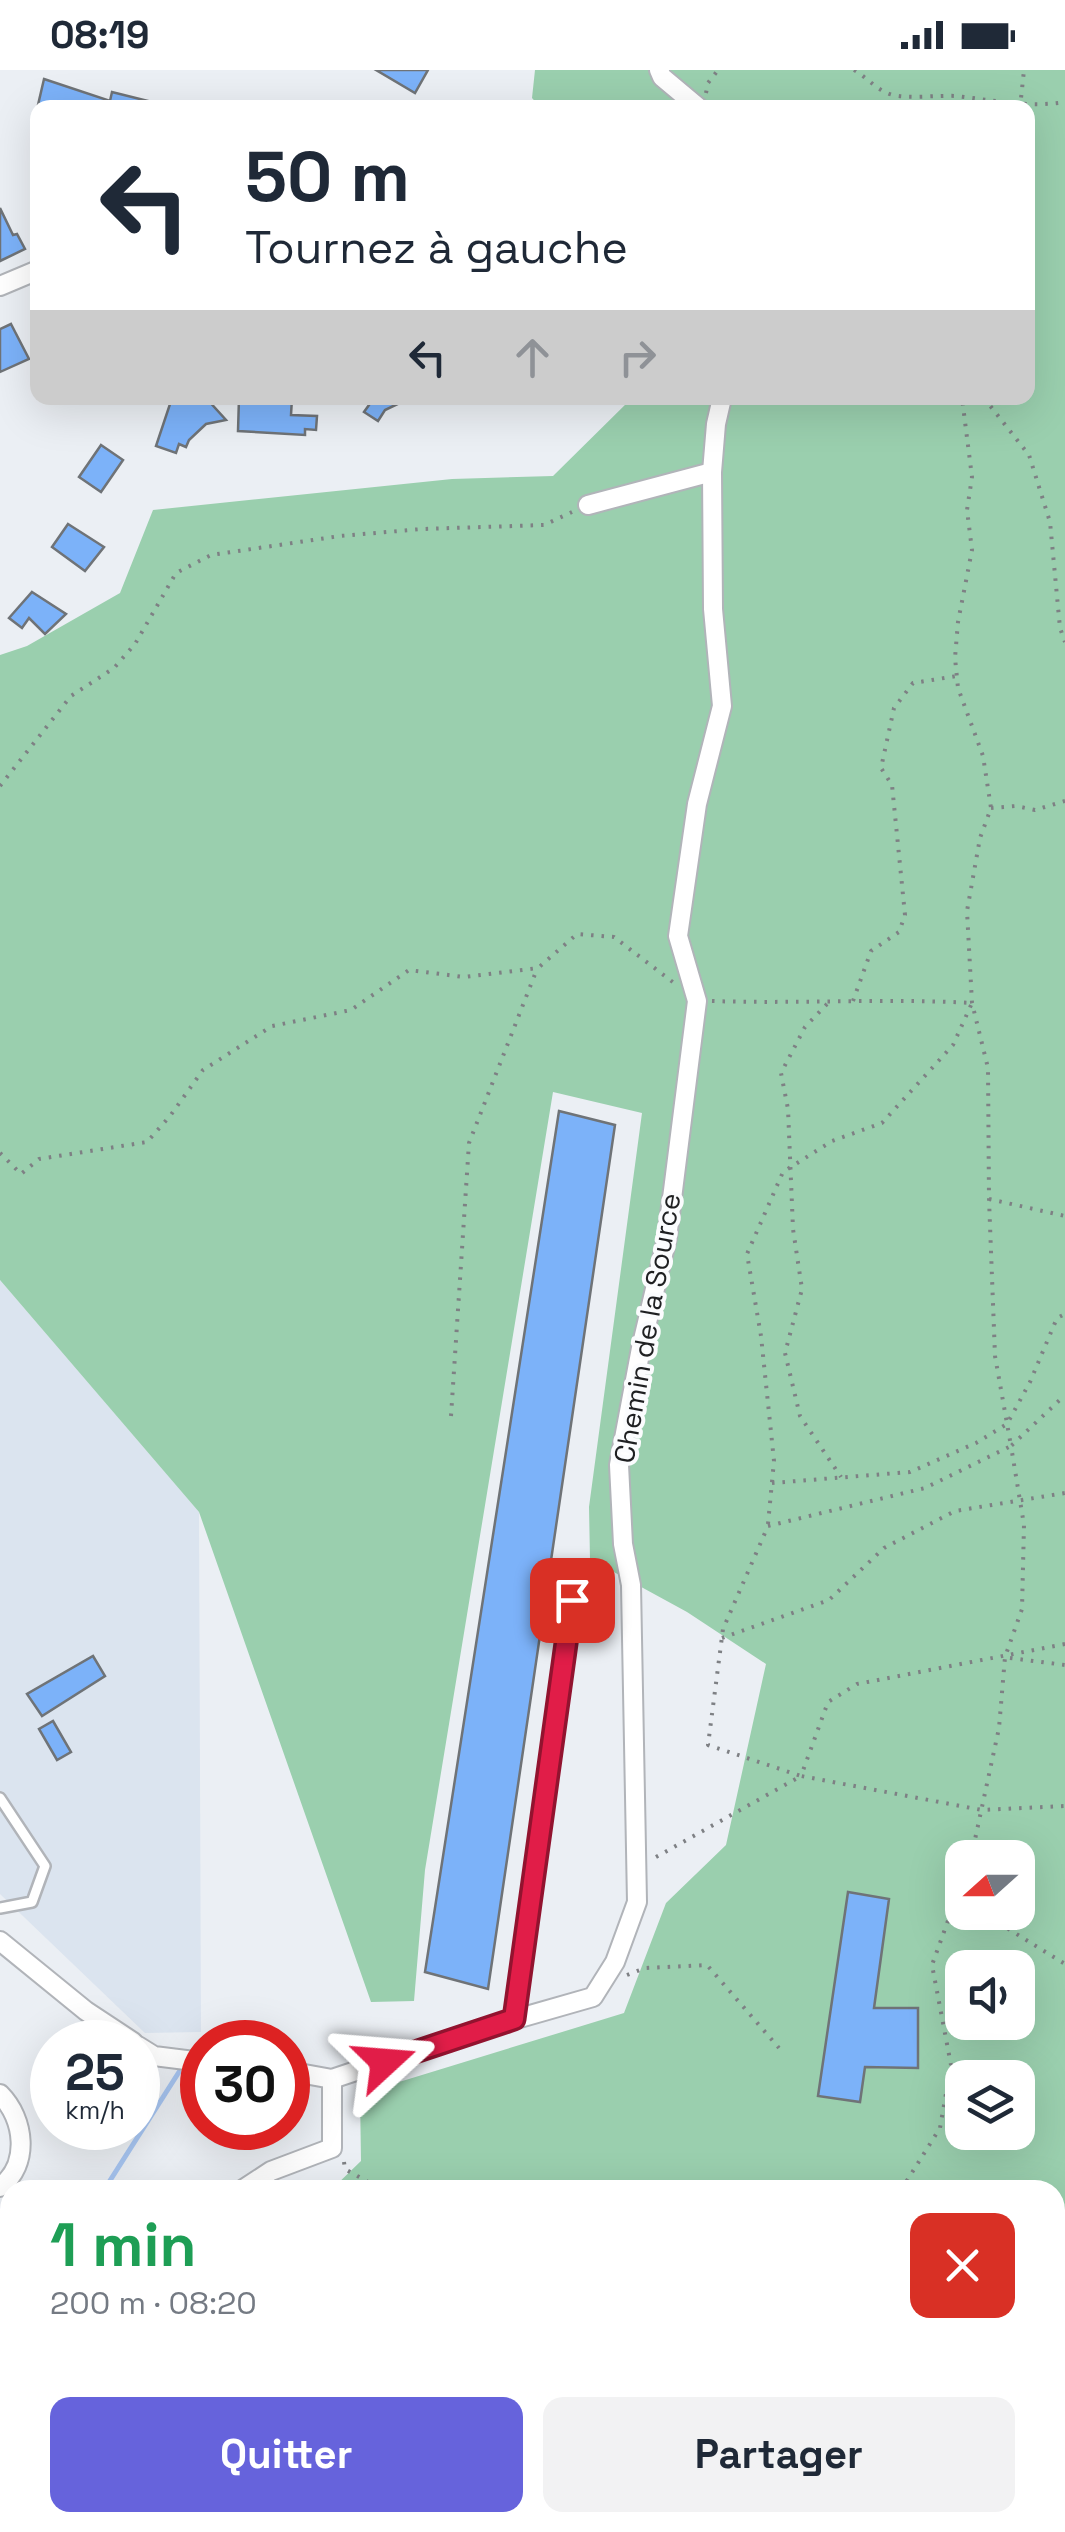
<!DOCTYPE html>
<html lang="fr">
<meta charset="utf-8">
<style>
body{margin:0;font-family:"Space Grotesk",sans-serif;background:#f2f2f3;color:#1f2937;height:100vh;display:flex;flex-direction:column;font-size:38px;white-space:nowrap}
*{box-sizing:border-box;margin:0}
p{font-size:32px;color:#747a83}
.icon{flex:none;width:55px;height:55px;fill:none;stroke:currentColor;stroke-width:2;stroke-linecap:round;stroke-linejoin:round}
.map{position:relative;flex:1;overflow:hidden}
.sheet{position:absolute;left:0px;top:2110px;width:1065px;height:352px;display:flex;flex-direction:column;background:#fff;border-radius:30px 30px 0 0;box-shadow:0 10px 40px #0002}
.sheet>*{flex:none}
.guide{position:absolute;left:30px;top:30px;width:1005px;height:305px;border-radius:20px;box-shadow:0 10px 40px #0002;background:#fff;color:#1f2937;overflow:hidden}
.needle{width:65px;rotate:249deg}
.tools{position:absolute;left:945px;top:1770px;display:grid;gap:20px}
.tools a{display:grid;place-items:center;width:90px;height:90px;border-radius:20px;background:#fff;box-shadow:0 10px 40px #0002;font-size:50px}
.speed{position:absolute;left:30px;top:1950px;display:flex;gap:20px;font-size:50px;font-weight:700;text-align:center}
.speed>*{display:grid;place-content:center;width:130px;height:130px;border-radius:50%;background:#fff;box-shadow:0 10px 40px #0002;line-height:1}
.speed small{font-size:25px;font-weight:400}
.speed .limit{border:15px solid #d22;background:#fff;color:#111}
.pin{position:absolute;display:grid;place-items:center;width:85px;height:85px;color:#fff;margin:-42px;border-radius:20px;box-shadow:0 5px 15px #0006}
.me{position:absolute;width:110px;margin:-55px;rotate:71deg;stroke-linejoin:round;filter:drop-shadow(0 0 8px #0008)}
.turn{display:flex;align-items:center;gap:35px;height:210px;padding:0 50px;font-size:45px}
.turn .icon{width:130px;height:130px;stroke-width:2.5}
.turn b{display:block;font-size:70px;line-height:85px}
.lanes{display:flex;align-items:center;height:95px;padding:0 50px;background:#0003;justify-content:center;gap:50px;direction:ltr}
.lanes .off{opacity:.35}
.round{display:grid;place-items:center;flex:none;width:105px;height:105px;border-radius:20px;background:#f2f2f3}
.head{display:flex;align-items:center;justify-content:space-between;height:170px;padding:0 50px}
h1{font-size:60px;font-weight:700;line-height:75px;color:#1e9e55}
.cta{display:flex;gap:20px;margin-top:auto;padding:20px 50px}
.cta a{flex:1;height:115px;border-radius:20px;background:#6663dc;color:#fff;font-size:40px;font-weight:700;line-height:115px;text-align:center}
.cta a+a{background:#f2f2f3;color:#1f2937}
.status{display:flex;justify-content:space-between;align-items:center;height:70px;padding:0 50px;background:#fff;direction:ltr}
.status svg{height:28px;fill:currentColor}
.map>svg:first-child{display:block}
</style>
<div class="status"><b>08:19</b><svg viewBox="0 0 49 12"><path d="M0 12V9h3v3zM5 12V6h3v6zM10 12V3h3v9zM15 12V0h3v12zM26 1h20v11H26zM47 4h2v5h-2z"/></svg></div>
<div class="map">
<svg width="1065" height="2462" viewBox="0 0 1065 2462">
<rect width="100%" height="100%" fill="#ebeff4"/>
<polygon fill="#dbe4ef" points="0,1210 199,1442 201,1962 145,1963 0,1824"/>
<path fill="#9acfae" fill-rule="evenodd" d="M535,0H1065V2462H256L255,2453L1055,2452V2120H331L361,2091L360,2024L624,1943L666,1833L726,1775L766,1594L687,1542L590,1489L589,1437L642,1043L553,1022L425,1800L414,1931L371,1932L199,1442L0,1210V585L27,576L120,523L153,440L452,409L553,406L632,328H1028V38L540,37L532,28ZM962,1788H1018V1842H962ZM962,1898H1018V1952H962ZM962,2008H1018V2062H962Z"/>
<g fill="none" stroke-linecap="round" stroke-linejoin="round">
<g stroke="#a7c5f1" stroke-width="5">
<polyline points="104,2120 179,2002"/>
<polyline points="0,2269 10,2261"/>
</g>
</g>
<g fill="#7cb2f9" stroke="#6f7377" stroke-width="2.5">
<polygon points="376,0 428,0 415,23"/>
<polygon points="44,9 110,31 112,22 152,32 152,38 79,38 59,32 58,38 47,38 38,35"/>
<polygon points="0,138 13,165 17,164 25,179 0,191"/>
<polygon points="11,254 29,289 0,302 0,259"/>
<polygon points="172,328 206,328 226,350 206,354 189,370 186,377 179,374 176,383 156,376"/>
<polygon points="239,328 292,328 291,345 317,346 316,360 305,359 305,365 238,361"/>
<polygon points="374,328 410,328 385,340 378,351 364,342"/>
<polygon points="101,375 123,390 101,422 79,407"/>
<polygon points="68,454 104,477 85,501 52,477"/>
<polygon points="32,522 66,544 45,564 29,548 22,558 9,548"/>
<polygon points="559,1041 615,1055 488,1919 425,1902"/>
<polygon points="93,1586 105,1606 42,1646 27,1624"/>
<polygon points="53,1651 71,1682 57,1690 39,1659"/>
<polygon points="848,1822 889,1829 874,1938 918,1938 918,1998 865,1997 860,2032 818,2026"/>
</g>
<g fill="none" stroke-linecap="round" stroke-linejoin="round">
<defs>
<polyline id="lane" points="0,1728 45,1796 32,1832 0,1838"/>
<g id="street">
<polyline points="659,0 662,7 699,38"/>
<polyline points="0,216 38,200"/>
<polyline points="588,435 712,402"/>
<polyline points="0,1871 86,1941 133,1972"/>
<polyline points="514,1949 573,1530"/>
<polyline points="138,1976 154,1986 202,1992"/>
<polyline points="288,2001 332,2009 481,1959 593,1927 615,1892 637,1832 631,1515 623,1474 619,1395 641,1278 667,1168 697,931 678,866 697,734 722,636 713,539 712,402 716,354 722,328"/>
<path d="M0,2024C25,2049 30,2095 0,2117"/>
<polyline points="242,2120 271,2101 332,2078 332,2009"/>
<polyline points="217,2452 219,2462"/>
</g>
</defs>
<use href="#lane" stroke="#b1b4b9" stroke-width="14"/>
<use href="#street" stroke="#b1b4b9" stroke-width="22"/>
<g stroke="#7e8084" stroke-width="4" stroke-dasharray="2.5 8" stroke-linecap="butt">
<path d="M854,0C868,8 877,21 893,25C908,29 938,25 956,26C993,30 1027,38 1065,32"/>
<polyline points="706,23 708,13 718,0"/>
<polyline points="1020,38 1024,0"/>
<polyline points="984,328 1029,385 1050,452 1060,558 1065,572"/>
<polyline points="0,716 71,626 114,598 135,574 176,503 211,485 340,466 422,459 544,455 572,442"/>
<polyline points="991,738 1016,736 1035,740 1065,731"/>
<path d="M712,931C799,934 885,928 972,933"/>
<polyline points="853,931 871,881 899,862 905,845 892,715 881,698 894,638 913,613 957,606"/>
<polyline points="827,934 805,957 781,1003 788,1039 793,1159 802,1219 785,1283 800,1346 841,1407"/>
<polyline points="0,1083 21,1104 39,1089 147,1072 170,1046 203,1000 272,956 351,940 409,900 464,907 538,898 577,864 614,867 674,913"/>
<polyline points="989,1129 1065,1146"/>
<polyline points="451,1346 469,1073 537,899"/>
<polyline points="772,1413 910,1402 976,1373 1007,1354 1030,1312 1057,1248 1065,1244"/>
<polyline points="768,1454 774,1391 761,1266 747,1184 783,1102 832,1071 882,1053 953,975 972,933"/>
<polyline points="722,1568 829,1530 884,1478 955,1441 1065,1423"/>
<polyline points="1065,1574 857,1614 828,1632 801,1706 982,1740 1065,1736"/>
<polyline points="1010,1588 1065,1595"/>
<polyline points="656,1787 801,1706 708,1675 723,1559 768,1456 925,1418 1011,1376 995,1286 989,1129 988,998 972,933 967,841 980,768 991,738 983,686 958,618 955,588 958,552 972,480 967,440 972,407 962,328"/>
<polyline points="971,1788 999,1658 1005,1587 1022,1539 1024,1455 1011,1376 1065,1325"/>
<polyline points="981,1842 1065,1894"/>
<polyline points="627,1905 645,1898 707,1895 779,1978"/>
<polyline points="344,2092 345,2099 382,2120"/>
<polyline points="510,2120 545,2120"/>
<polyline points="901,2120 940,2058 951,1995 932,1895 962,1812"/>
<polyline points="866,2452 870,2462"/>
<polyline points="972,2452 979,2462"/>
</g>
<use href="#lane" stroke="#fff" stroke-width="9"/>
<use href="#street" stroke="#fff" stroke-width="18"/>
</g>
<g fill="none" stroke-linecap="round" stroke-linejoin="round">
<defs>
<polyline id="route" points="385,1992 514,1949 572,1530"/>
</defs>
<use href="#route" stroke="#92132f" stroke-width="25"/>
<use href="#route" stroke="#e11d48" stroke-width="18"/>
</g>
<g text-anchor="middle" stroke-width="8" stroke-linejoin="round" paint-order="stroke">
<g font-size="28" fill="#1f2022" stroke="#fbfcfe">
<text transform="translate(647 1258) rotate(-80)" y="10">Chemin de la Source</text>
</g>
</g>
</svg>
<div class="tools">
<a><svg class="needle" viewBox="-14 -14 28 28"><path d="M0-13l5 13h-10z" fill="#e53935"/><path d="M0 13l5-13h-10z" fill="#747a83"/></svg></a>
<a><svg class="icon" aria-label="sound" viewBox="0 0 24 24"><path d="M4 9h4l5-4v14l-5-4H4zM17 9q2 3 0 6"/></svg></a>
<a><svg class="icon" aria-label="layers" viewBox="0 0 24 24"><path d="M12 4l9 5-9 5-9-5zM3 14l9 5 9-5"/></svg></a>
</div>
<div class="speed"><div>25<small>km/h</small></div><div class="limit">30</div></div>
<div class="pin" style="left:572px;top:1530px;background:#d93025"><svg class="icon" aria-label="arrive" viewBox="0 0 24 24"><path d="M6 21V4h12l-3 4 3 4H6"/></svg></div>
<svg class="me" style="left:385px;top:1992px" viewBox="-20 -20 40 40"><path d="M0-17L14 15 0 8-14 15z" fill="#e11d48" stroke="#fff" stroke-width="4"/></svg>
<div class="guide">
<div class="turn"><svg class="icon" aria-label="left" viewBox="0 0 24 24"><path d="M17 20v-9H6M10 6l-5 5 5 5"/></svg><div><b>50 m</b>Tournez à gauche</div></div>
<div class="lanes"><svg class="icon" aria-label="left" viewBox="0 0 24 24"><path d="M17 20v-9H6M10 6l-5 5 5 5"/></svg><svg class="icon off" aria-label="ahead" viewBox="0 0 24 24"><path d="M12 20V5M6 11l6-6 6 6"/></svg><svg class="icon off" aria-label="right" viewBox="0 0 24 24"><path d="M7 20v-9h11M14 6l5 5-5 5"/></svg></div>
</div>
<section class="sheet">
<div class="head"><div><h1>1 min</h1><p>200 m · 08:20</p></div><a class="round" style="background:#d93025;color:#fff"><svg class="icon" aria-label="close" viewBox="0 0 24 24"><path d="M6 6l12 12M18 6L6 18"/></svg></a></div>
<div class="cta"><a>Quitter</a><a>Partager</a></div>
</section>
</div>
